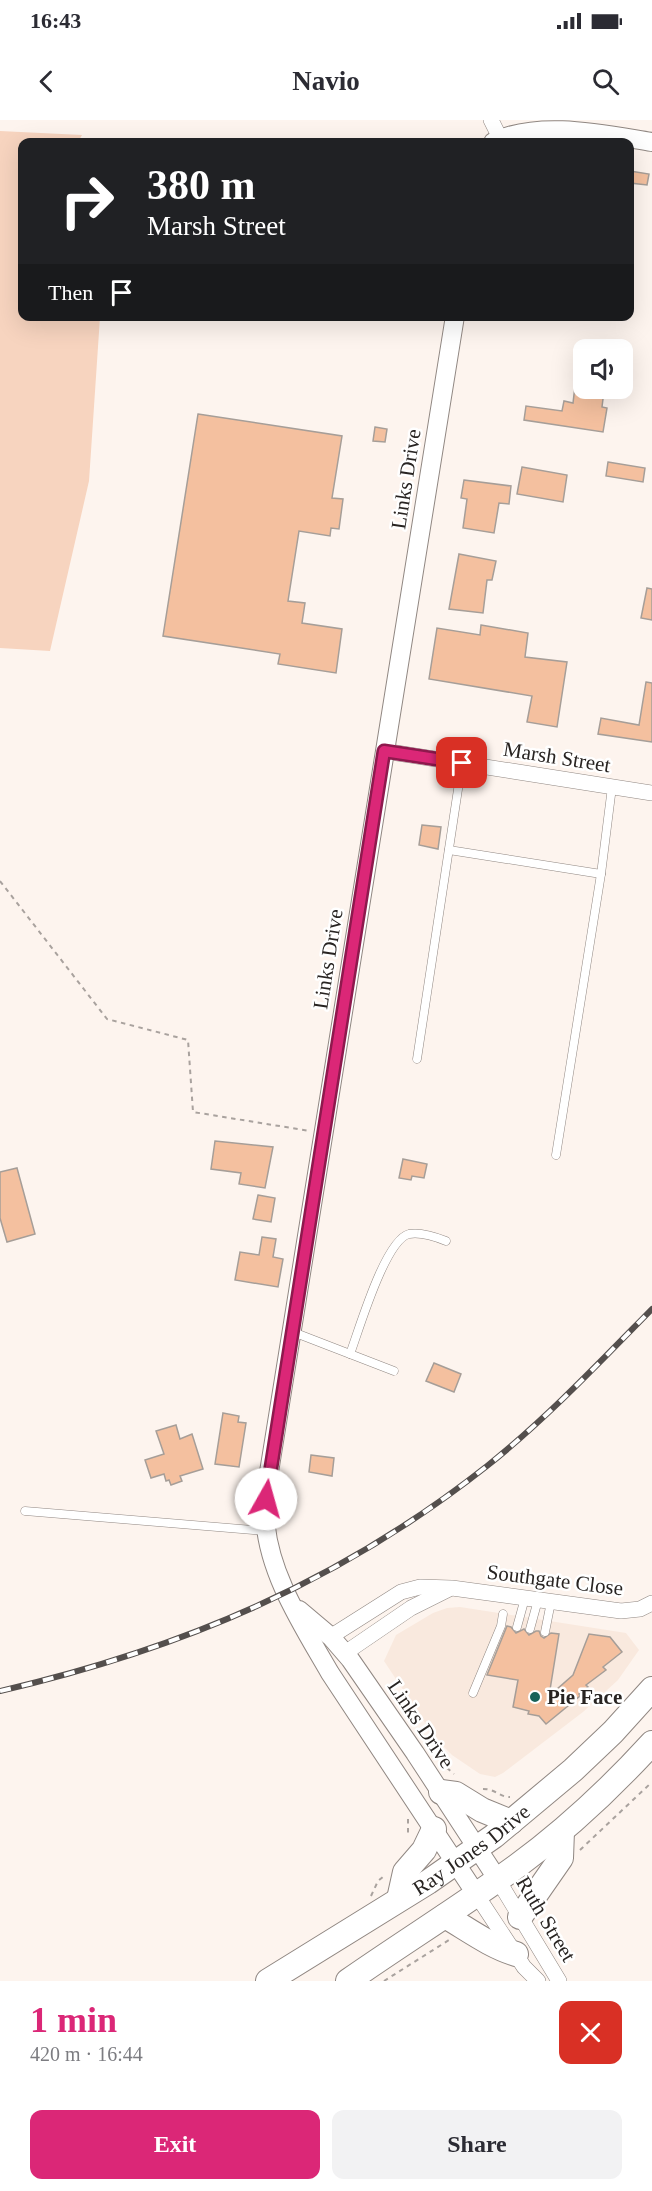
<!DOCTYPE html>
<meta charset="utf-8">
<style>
body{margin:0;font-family:Georgia,serif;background:#f2f2f3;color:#2b2b33;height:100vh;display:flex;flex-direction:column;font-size:22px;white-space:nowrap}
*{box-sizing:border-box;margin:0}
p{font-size:20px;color:#7c7c81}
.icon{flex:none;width:33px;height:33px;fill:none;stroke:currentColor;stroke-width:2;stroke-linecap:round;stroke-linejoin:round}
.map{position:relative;height:1861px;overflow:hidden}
.side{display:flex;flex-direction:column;background:#fff;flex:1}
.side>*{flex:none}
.top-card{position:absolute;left:18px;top:18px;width:616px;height:183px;border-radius:12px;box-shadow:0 6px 24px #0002;background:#202124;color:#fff;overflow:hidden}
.controls{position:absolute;left:573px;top:219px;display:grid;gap:12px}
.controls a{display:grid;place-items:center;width:60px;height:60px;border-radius:12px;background:#fff;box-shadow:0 6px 24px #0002;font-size:30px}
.pin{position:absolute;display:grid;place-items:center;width:51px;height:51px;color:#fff;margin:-26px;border-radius:12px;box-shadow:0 3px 9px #0006}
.me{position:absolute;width:66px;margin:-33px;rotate:7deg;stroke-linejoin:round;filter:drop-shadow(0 0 4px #0008)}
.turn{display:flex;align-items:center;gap:21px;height:126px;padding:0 30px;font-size:27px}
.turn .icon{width:78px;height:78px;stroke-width:2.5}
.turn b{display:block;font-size:42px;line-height:51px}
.then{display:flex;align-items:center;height:57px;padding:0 30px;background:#0003;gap:12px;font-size:22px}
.round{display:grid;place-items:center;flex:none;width:63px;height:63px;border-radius:12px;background:#f2f2f3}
.headline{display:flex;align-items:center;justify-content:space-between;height:102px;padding:0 30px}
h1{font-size:36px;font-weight:700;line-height:45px;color:#db2777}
.action{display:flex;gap:12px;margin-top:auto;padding:12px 30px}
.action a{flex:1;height:69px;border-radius:12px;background:#db2777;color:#fff;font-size:24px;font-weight:700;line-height:69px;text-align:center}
.action a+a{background:#f2f2f3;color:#2b2b33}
.status{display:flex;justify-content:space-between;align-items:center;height:42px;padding:0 30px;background:#fff;direction:ltr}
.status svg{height:16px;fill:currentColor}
header{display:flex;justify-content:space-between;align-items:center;height:78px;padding:0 30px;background:#fff;font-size:27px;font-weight:700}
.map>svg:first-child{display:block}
</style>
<div class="status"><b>16:43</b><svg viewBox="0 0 49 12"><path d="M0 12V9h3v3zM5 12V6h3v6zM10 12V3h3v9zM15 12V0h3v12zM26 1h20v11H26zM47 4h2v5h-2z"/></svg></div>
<header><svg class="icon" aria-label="back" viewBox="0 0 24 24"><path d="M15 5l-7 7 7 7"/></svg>Navio<svg class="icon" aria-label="search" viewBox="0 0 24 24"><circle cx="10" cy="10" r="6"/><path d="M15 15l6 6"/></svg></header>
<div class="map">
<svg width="652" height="1861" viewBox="0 0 652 1861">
<rect width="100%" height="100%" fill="#fdf4ee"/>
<polygon fill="#f9e9de" points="460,1487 626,1513 639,1530 618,1560 583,1592 503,1653 495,1657 480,1654 452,1635 445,1628 425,1603 384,1541 396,1515 433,1493 447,1488"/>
<polygon fill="#f7d4bf" points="0,11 82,15 78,22 22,22 22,196 100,197 89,361 50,531 0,528"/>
<g fill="#f4c09f" stroke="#a69e98" stroke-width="1.5">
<polygon points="630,51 649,54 647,65 630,63"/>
<polygon points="575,266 604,271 602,287 607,288 603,312 524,300 526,286 562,291 564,281 573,283"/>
<polygon points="198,294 342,316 332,378 343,379 339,409 331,408 330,416 299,411 288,481 305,483 302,503 342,509 336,553 278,544 280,534 163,516"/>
<polygon points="375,307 387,309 385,322 373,321"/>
<polygon points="608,342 645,348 643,362 606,356"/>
<polygon points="522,347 567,355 563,382 517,374"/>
<polygon points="464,360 511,366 509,384 499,383 494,413 463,408 467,379 461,378"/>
<polygon points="459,434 496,441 492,460 487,460 483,493 449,489"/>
<polygon points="647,468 652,469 652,500 641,498"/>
<polygon points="481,505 528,513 525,537 567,542 557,607 527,602 532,576 429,559 437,508 480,515"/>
<polygon points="646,562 652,563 652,622 598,614 601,598 639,605"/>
<polygon points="422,705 441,707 438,729 419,725"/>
<polygon points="215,1021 273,1027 265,1068 239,1064 241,1053 211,1049"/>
<polygon points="403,1039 427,1044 424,1058 412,1056 411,1060 399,1058"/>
<polygon points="17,1048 35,1114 7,1122 0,1098 0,1052"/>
<polygon points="258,1075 275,1078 271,1102 253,1099"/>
<polygon points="262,1117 276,1119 273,1137 283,1139 278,1167 235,1160 240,1132 259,1135"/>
<polygon points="434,1243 461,1254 454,1272 426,1261"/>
<polygon points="223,1293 239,1296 238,1302 246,1303 239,1347 215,1344"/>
<polygon points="176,1305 180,1319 192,1314 203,1349 180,1356 182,1361 171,1365 169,1360 166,1361 164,1354 151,1358 145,1340 164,1334 156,1311"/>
<polygon points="311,1335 334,1338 332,1356 309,1352"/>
<polygon points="507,1506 511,1507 516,1513 524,1509 529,1515 536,1511 539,1511 541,1516 544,1518 551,1513 559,1514 549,1576 573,1555 589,1514 610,1517 622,1532 603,1547 606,1550 586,1565 588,1567 579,1574 580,1576 546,1604 539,1596 528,1594 529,1591 513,1587 518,1560 487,1555"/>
</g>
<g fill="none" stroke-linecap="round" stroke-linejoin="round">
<defs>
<g id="service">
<polyline points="449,730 601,754"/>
<polyline points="417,939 462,643"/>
<polyline points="556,1035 601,754 612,667"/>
<polyline points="293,1212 394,1251"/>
<path d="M350,1234C359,1210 385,1120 409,1114C420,1112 436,1117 446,1121"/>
<polyline points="25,1391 265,1411"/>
<polyline points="517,1507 525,1478"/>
<polyline points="530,1509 538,1480"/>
<polyline points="545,1512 551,1482"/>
<polyline points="473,1573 501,1506 503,1494"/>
</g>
<g id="minor">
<polyline points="491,0 500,18"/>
<polyline points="384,631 652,673"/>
<polyline points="330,1517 401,1472 420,1467 452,1468 621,1491 640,1489 652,1483"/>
<polyline points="345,1533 411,1488 449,1469"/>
<polyline points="498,1760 559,1861"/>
<polyline points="476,1774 524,1847 538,1861"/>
</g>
<g id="tertiary">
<path d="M493,22C539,0 602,14 652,22"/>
<path d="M455,196L270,1346C267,1362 264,1379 265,1396C267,1452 303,1506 330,1553L476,1774"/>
<polyline points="299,1490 331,1517 350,1539 415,1633 498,1760"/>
</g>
<g id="trunk">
<polyline points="441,1672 456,1674 482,1690 511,1702"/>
<polyline points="399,1779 405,1752 424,1730 434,1709"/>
<path d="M445,1796C469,1810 490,1826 516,1834"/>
<polyline points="520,1797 561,1738 562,1711"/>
<path id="s1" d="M268,1861L428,1762L494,1716L573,1650L613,1612L652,1569"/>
<path d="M348,1861C404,1822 462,1786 517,1746C566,1710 611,1668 652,1623"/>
</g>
</defs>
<use href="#service" stroke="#908782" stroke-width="9"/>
<use href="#minor" stroke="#908782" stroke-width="16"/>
<use href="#tertiary" stroke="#908782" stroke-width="20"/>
<use href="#trunk" stroke="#908782" stroke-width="26"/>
<g stroke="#a9a29e" stroke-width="2" stroke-dasharray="4.5 4.5" stroke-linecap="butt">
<polyline points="0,761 107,899 188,920 193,992 310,1011"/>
<polyline points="440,1642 454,1654"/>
<path d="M483,1669C496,1669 499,1677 510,1677"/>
<polyline points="408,1699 408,1717"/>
<polyline points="580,1730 652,1662"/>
<polyline points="371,1776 378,1761 384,1756"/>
<polyline points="384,1861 449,1820"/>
</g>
<use href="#service" stroke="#fff" stroke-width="8"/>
<use href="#minor" stroke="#fff" stroke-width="15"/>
<use href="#tertiary" stroke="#fff" stroke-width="18"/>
<use href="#trunk" stroke="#fff" stroke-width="24"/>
<defs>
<path id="rail" d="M0,1571C181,1529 340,1462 487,1346C546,1299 599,1243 652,1189"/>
</defs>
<use href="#rail" stroke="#544f4d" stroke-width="6"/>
<use href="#rail" stroke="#fff" stroke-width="4" stroke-dasharray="11" stroke-linecap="butt"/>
</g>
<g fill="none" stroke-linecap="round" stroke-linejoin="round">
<defs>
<polyline id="route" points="266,1379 384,631 462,643"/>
</defs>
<use href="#route" stroke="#8e194d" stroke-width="15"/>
<use href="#route" stroke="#db2777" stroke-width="10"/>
</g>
<circle fill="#186258" stroke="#fff" stroke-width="2" cx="535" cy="1577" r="6"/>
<g text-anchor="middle" stroke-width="5" stroke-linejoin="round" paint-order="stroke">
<g font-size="21" fill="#282422" stroke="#fff">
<text transform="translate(406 359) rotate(-81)" y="7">Links Drive</text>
<text transform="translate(557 637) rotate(9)" y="7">Marsh Street</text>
<text transform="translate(328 839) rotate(-81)" y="7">Links Drive</text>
<text transform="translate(555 1460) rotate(7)" y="7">Southgate Close</text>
<text transform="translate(421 1604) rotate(56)" y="7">Links Drive</text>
<text dy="7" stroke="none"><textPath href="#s1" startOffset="242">Ray Jones Drive</textPath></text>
<text transform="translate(546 1799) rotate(59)" y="7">Ruth Street</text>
</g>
<g font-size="21" font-weight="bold" fill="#282422" stroke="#fff" text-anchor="start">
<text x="547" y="1584">Pie Face</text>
</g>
</g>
</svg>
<div class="controls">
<a><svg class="icon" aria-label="sound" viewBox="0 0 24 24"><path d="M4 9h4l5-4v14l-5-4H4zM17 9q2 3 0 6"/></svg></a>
</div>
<div class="pin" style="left:462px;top:643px;background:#d93025"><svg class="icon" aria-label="arrive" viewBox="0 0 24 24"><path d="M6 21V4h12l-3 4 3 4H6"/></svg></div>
<svg class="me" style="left:266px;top:1379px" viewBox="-20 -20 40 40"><circle r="19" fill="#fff"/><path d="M0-13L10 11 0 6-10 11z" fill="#db2777"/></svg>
<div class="top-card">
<div class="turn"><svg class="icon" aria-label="right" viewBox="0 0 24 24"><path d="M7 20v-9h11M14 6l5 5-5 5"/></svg><div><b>380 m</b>Marsh Street</div></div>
<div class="then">Then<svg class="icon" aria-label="arrive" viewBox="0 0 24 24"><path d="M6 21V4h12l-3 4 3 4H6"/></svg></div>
</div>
</div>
<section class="side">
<div class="headline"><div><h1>1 min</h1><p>420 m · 16:44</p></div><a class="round" style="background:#d93025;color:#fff"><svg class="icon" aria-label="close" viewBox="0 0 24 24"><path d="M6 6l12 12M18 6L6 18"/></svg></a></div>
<div class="action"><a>Exit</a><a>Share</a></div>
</section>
